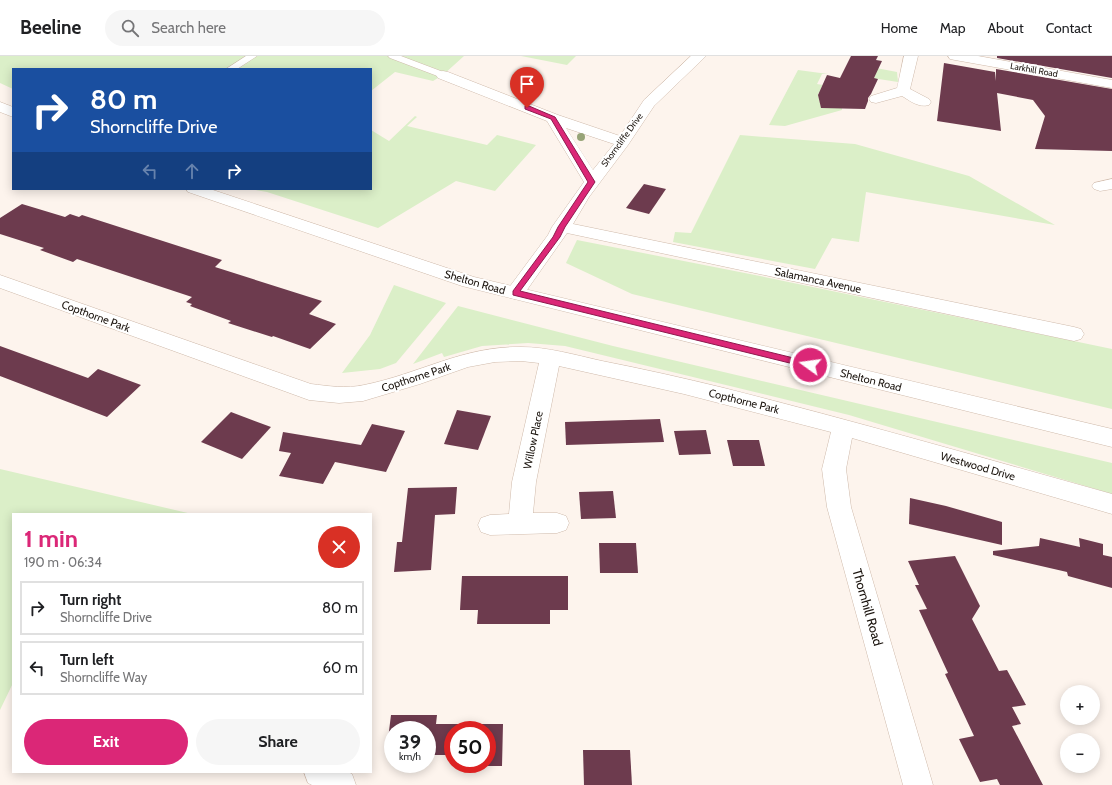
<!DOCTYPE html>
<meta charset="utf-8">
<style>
body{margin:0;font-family:Cabin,sans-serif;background:#f6f6f6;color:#202124;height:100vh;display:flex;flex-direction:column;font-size:15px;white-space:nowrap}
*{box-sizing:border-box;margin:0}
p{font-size:13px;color:#757577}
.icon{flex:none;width:22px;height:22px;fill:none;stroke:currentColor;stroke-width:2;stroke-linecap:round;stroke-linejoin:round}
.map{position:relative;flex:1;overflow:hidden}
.panel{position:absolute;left:12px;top:457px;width:360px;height:260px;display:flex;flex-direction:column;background:#fff;border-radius:0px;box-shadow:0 2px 10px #0003}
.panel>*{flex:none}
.top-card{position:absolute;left:12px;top:12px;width:360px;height:122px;border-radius:0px;box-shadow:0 2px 10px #0003;background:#1a4fa0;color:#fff;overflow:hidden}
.tools{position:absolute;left:1060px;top:629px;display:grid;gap:8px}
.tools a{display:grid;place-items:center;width:40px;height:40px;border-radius:50%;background:#fff;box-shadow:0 2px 10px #0003;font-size:20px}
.speed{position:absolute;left:384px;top:665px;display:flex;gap:8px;font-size:20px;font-weight:700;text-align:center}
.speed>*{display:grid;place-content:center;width:52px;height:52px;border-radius:50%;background:#fff;box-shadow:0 2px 10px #0003;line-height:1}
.speed small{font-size:10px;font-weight:400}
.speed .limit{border:6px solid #d22;background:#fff;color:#111}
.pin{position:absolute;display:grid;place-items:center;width:34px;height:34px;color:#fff;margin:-41px -17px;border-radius:50% 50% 50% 0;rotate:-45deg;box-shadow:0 0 4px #0007}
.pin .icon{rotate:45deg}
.me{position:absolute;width:44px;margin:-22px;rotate:284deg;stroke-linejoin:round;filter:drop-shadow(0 0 3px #0008)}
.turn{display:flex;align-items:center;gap:14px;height:84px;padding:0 12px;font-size:18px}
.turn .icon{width:52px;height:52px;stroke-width:2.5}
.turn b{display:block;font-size:28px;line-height:34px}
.lanes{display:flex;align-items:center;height:38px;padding:0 12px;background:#0003;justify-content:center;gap:20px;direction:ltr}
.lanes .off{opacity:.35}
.round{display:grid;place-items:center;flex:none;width:42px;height:42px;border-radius:21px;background:#f6f6f6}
.head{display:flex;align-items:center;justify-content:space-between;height:68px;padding:0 12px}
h1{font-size:24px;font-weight:700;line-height:30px;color:#db2777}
.cta{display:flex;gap:8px;margin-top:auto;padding:8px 12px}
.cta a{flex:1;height:46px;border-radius:24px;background:#db2777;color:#fff;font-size:16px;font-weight:700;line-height:46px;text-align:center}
.cta a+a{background:#f6f6f6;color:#202124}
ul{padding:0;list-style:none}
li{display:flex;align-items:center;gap:12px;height:54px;margin:0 8px 6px;padding:0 4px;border:2px solid #e0e0e0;border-radius:0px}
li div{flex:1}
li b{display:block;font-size:15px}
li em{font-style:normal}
header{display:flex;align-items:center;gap:24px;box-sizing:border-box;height:56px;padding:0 20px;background:#fff;border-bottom:1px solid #e0e0e0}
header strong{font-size:19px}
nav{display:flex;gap:22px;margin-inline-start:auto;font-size:14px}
.search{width:280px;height:36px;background:#f6f6f6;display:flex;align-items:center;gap:10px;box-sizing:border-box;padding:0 14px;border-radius:22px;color:#757577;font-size:15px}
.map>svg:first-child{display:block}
</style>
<header>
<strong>Beeline</strong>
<div class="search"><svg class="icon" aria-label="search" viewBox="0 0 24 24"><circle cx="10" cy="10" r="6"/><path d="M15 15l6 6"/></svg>Search here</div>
<nav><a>Home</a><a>Map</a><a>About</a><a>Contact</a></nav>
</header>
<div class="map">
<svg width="1112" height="729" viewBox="0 0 1112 729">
<rect width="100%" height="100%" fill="#fdf4ed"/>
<g fill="#dbefc8">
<polygon points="0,0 464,0 443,19 433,25 395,16 371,35 371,13 13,13 13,33 0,27"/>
<polygon points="521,0 576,0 567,9"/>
<polygon points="876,12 897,16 898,26 872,22"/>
<polygon points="798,14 828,18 822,18 817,28 823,29 821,32 836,37 818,37 821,51 842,52 842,54 785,70 769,69"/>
<polygon points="415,60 417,61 407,70 487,89 497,79 536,89 495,135 456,125 378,172 267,136 249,133 371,133 371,74 389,85"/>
<polygon points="740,79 855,88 969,120 1055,169 866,136 859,186 832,182 815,213 673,186 675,176 691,177"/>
<polygon points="577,184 760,220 1112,293 1112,353 632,238 566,207"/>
<polygon points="394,229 446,247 396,307 380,313 342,317 370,279"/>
<polygon points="458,250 613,290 1112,407 1112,438 849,359 565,290 528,287 482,290 444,301 442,297 413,308"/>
<polygon points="0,413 192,458 13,458 13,627 0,654"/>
</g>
<g fill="#6d3b4e">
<polygon points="851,0 878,0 876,4 882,5 874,22 878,23 871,38 868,42 868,45 865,53 821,52 818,39 827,19 840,22"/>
<polygon points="997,0 1112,0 1112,22 997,2"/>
<polygon points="944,7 995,16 996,25 996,13 1112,33 1112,95 1035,93 1045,60 1033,44 997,37 1001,75 937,65"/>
<polygon points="644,128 666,133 649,158 626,152"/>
<polygon points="22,148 65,161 70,158 79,161 82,159 222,204 215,211 322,245 309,258 336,268 310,293 273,280 272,281 228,267 231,265 190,250 192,248 186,246 192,241 77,203 73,206 40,194 44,192 0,178 0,162"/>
<polygon points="0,290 88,322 98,313 141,329 107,361 0,320"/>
<polygon points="457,354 491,360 478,394 444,388"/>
<polygon points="231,356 271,371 242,403 201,386"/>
<polygon points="660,363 664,386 566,389 565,366"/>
<polygon points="372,368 405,375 386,416 335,406 323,428 279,420 291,397 279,395 283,376 361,389"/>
<polygon points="706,374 711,398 679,399 674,375"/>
<polygon points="727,384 759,384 765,410 733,410"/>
<polygon points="457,431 455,458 435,459 431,514 394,516 397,486 402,486 408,432"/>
<polygon points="613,435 616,462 581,463 579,436"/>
<polygon points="910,442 946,450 1002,466 1002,489 909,468"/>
<polygon points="1040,482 1080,491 1079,482 1103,488 1103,499 1112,501 1112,532 1068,520 1067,516 993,499 993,495 1039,490"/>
<polygon points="599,487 636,487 638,517 600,517"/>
<polygon points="955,500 980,550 972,563 999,615 1007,614 1026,649 1012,651 1021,668 1012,670 1043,729 1000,729 997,723 980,726 959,683 974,680 945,618 948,617 919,554 927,553 915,529 919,529 908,505"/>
<polygon points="462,520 568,520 568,554 550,554 550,568 477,568 478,554 460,554"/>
<polygon points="391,659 437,659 436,668 503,668 502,710 454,710 455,708 487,708 487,674 453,674 453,699 427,699 427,674 393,674 393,699 386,699"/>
<polygon points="583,694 630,694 632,729 584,729"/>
</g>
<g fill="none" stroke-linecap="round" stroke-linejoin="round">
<defs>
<g id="service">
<polygon points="246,0 257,0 237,13 226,13"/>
<polygon points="388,0 401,0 446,17 448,19 446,21 440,21 390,2"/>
</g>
<g id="minor">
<path d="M691,0H706L654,50L628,89L589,141L573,168L1074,271L1081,273L1084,278L1081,283L1074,285L567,177L522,241L515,243L508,241L506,237L508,233L548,179L552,171L584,126L547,65L438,22L436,19L438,16L443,15L448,16L558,59L620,80L644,44ZM566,72L614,88L593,114Z"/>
<path d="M904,0H918L910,33L929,43L931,46L929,49C919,52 910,45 902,40L876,47L871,46L869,43L871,40L897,32Z"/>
<polygon points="948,0 978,0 1112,24 1112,32 955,4 950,3"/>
<polygon points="1112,123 1112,133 1100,135 1094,133 1092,130 1094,127"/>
<path d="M0,219L311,328C328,330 346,333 364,329C419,318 463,290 521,291C548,291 575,299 602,305C643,313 683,322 724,332C854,365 983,402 1112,438V458L852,382L846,413L851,451L933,729H903L827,451L822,413L831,376L684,338L559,310L536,426L533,457H557L566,460L569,467L566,474L557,477L490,479L481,476L478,469L481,462L490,459L509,458L512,426L539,307L521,305L495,306L468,311L420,328L363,345L339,347L309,344L0,232Z"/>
<polygon points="304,716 348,716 352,718 356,729 312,729 308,727"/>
</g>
<g id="secondary">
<polygon points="0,46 13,51 13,61 0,56"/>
<polygon points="186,133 210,133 474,221 1112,373 1112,391 462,230 188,136"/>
</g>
</defs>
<use href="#service" stroke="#cfbaab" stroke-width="1"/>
<use href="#minor" stroke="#cfbaab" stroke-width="1"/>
<use href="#secondary" stroke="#cfbaab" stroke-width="1"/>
<use href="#service" fill="#fff" fill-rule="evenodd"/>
<use href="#minor" fill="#fff" fill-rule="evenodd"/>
<use href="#secondary" fill="#fff" fill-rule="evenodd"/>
</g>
<circle fill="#97a478" cx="581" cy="81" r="4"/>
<polygon fill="#db2777" stroke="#8e194d" points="525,50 529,50 555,61 595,126 565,171 560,181 520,235 810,306 814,309 813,311 810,312 513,239 513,235 553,181 558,171 588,126 551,63 525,53"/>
<g text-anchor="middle" stroke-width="4" stroke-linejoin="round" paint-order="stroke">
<g font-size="9" fill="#1a130d" stroke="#fff">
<text transform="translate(1034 14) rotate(10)" y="3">Larkhill Road</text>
<text transform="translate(622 84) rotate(-54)" y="3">Shorncliffe Drive</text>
</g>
<g font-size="11" fill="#1a130d" stroke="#fff">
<text transform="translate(818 224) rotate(12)" y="4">Salamanca Avenue</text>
<text transform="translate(475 226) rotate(16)" y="4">Shelton Road</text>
<text transform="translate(96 260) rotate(20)" y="4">Copthorne Park</text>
<text transform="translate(416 321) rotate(-18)" y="4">Copthorne Park</text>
<text transform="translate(871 324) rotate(14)" y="4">Shelton Road</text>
<text transform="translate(744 345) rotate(14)" y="4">Copthorne Park</text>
<text transform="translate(533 384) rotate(-78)" y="4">Willow Place</text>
<text transform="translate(978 410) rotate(16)" y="4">Westwood Drive</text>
</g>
<g font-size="13" fill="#1a130d" stroke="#fff">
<text transform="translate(868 551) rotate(74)" y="5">Thornhill Road</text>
</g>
</g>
</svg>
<div class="tools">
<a>+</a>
<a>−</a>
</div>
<div class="speed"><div>39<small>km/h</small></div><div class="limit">50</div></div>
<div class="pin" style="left:527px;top:52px;background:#d93025"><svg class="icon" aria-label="arrive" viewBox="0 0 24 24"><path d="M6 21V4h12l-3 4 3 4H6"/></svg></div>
<svg class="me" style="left:810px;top:309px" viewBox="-20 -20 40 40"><circle r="17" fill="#db2777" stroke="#fff" stroke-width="3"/><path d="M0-11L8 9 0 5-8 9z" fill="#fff"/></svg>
<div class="top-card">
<div class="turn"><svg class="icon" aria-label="right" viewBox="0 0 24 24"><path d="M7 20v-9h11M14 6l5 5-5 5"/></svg><div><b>80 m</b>Shorncliffe Drive</div></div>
<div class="lanes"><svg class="icon off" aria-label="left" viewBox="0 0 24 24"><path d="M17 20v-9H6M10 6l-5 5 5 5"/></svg><svg class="icon off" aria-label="ahead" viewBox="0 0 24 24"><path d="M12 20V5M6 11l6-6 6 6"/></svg><svg class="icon" aria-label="right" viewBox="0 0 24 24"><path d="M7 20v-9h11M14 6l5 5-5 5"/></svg></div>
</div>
<section class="panel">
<div class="head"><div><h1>1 min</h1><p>190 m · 06:34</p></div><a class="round" style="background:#d93025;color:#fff"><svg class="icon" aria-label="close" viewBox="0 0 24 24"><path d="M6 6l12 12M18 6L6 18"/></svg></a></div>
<ul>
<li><svg class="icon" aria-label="right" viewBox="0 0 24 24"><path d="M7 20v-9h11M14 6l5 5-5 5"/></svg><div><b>Turn right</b><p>Shorncliffe Drive</p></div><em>80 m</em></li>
<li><svg class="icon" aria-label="left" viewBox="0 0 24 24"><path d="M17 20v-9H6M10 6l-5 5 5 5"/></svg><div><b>Turn left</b><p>Shorncliffe Way</p></div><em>60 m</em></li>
</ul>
<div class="cta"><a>Exit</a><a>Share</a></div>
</section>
</div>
